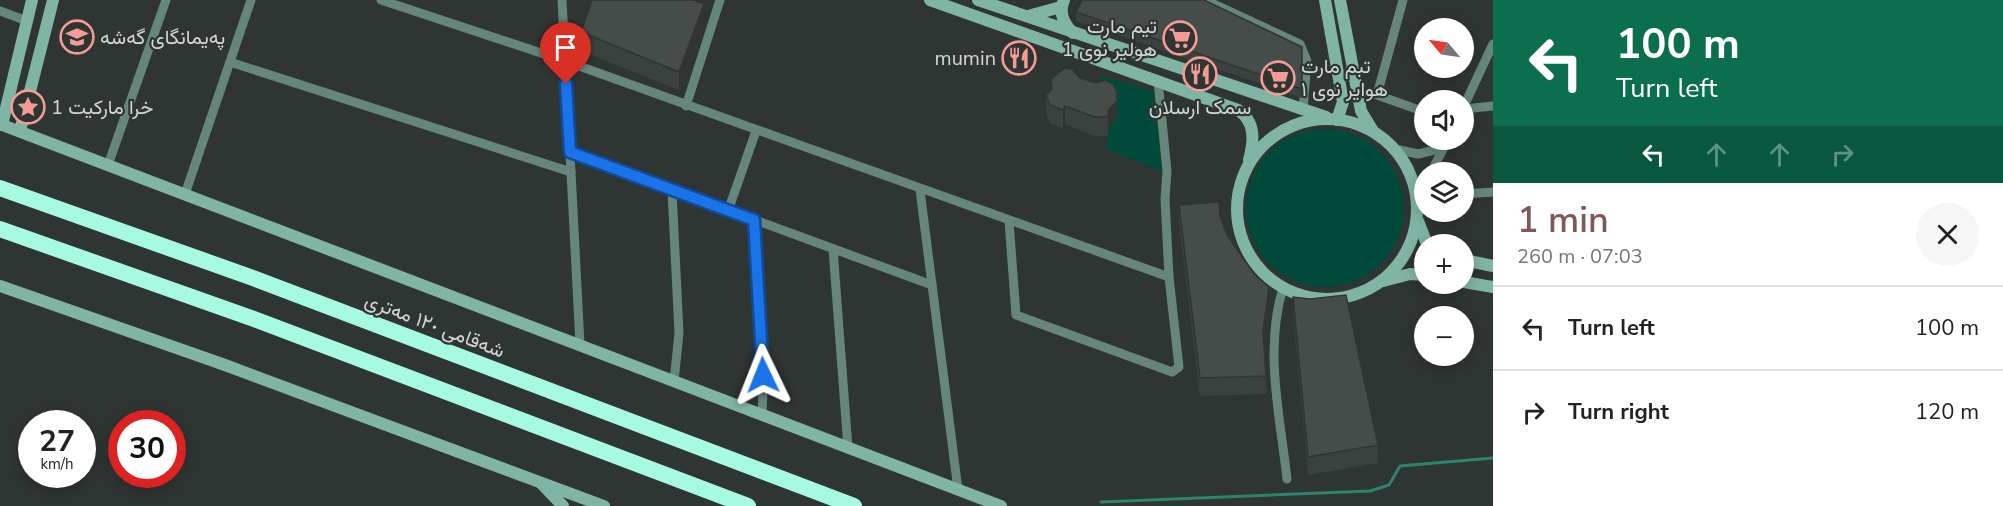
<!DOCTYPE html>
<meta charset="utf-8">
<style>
body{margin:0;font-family:"Nunito Sans",Vazirmatn,sans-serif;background:#f6f6f6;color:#222;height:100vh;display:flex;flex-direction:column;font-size:22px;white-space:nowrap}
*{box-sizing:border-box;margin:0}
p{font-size:20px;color:#767676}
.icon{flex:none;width:33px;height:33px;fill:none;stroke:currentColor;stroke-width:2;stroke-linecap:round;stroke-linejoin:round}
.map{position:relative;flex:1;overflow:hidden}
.drawer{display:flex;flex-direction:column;background:#fff;width:510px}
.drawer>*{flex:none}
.top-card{background:#0b6e4f;color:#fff;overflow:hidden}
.needle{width:39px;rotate:299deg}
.tools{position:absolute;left:1414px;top:18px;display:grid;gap:12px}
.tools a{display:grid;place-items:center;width:60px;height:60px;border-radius:50%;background:#fff;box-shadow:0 3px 15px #0003;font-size:30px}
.speed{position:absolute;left:18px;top:410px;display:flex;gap:12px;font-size:30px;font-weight:700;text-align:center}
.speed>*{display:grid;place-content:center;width:78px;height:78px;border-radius:50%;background:#fff;box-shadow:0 3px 15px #0003;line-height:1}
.speed small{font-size:15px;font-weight:400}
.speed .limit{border:9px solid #d22;background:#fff;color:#111}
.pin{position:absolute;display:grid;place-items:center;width:51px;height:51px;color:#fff;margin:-62px -26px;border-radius:50% 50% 50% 0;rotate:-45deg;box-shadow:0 0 6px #0007}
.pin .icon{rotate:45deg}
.me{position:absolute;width:66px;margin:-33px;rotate:358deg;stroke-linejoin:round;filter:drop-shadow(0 0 4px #0008)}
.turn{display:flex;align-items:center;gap:21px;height:126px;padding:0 24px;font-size:27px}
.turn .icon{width:78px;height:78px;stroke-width:2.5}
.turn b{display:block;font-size:42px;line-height:51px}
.lanes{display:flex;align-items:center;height:57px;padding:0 24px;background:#0003;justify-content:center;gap:30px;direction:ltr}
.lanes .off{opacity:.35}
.round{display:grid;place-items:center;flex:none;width:63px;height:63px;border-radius:32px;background:#f6f6f6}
.headline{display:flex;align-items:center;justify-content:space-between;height:102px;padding:0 24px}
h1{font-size:36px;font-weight:600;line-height:45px;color:#815856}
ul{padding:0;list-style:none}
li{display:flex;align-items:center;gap:18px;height:84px;padding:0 24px;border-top:2px solid #e0e0e0}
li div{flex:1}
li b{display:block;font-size:22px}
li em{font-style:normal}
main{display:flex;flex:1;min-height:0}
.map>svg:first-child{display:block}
</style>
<main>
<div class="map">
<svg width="1493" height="506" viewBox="0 0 1493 506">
<rect width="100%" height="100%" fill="#2f3533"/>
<g fill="#004a3b">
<polygon points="1101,76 1153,91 1162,171 1106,149 1108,128 1117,119 1117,110 1093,100"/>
<circle cx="1325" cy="208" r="79"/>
</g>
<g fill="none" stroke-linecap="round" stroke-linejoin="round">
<polyline stroke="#2c836e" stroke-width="3" points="1101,502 1370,491 1389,485 1400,466 1493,458"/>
<g stroke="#66867c" stroke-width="9">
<polyline points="381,0 565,61 1169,277"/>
<polyline points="562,0 580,344"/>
<polyline points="1205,0 1300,44 1307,61 1303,109"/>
<polyline points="1403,0 1377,95 1425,112"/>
<polyline points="0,11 27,21"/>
<polyline points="230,62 571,172"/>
<polyline points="686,106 720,0"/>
<polyline points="1464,106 1493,44"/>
<polyline points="1464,109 1493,106"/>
<polyline points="1395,149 1418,154 1443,148"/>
<polyline points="570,152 932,285"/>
<polyline points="108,165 166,0"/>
<polyline points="1431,172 1448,140"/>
<polyline points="920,190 958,490"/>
<polyline points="672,191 679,333 674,381"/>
<polyline points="185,194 251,0"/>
<polyline points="1464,194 1493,192"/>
<polyline points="1417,195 1425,184"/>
<polyline points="728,211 756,131"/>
<polyline points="754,221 764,367 762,414"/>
<polyline points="1009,221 1016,315 1172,372 1179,367 1169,277 1165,199 1167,171 1158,81"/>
<polyline points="833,249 848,448"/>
<path d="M1283,288C1264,350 1280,416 1287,479"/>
</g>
<g stroke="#80b5a5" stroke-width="12">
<path d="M930,0L1238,110C1256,122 1254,141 1249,160"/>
<polyline points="978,0 1326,117"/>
<path d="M1064,0C1058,13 1064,24 1073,33"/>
<polyline points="1325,0 1343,102 1337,120"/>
<polyline points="1340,0 1361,111 1373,131"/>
<polyline points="1028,16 1061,7"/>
<circle cx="1327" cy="209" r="90"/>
<polyline points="0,124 1001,506"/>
<polyline points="2,125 32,0"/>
<polyline points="20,131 53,0"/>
<polyline points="1418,221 1427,244"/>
<polyline points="1464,260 1493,266"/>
<polyline points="1383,281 1410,274 1425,275"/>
<polyline points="1464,282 1493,287"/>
<polyline points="0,286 225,365 604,506"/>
<polyline points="542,484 563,506"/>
</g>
<g stroke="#a6fae1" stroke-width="16">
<polyline points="0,188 253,278 854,506"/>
<polyline points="0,229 254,319 748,506"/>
</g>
</g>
<g fill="#3b413f">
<polygon points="1076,12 1302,47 1302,98 1076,21"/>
<polygon points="704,22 679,90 581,51 581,32"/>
<polygon points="1080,78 1096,83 1117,119 1108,128 1108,136 1094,136 1065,124 1063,128 1050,123 1046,113 1046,95 1051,90 1051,79"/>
<polygon points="1179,205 1220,216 1227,235 1269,305 1264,342 1266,376 1266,394 1200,396 1179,223"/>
<polygon points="1293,297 1378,445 1378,463 1308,475 1293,315"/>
</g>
<g fill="#303533">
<polygon points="704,4 704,22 679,90 679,72"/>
<polygon points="1117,101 1117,119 1108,128 1108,110"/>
<polygon points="1065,106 1065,124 1063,128 1063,110"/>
<polygon points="1269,287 1269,305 1263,349 1263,331"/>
</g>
<g fill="#454c49" stroke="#303533" stroke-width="1.5">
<polygon points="592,0 693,0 704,4 679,72 581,32"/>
<polygon points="1082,0 1204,0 1302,47 1302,89 1076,12"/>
<polygon points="1065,68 1072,69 1080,78 1096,83 1105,80 1113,84 1117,92 1117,101 1108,110 1108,117 1094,117 1065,106 1063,110 1050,105 1046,95 1052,89 1051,79"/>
<polygon points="1219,202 1220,216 1227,235 1254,274 1269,287 1263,331 1266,376 1200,378 1179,205"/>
<polygon points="1346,295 1378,445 1308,457 1293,297 1310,299"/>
</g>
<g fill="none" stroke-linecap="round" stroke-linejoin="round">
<defs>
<polyline id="route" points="566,84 570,152 754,220 763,375"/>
</defs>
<use href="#route" stroke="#114b97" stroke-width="15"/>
<use href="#route" stroke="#1a73e8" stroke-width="10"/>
</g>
<defs>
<symbol id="university-ring" viewBox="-11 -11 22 22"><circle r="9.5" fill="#2f3533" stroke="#f59b96" stroke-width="1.5"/><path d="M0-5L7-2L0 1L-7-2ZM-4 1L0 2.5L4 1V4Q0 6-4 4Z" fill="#f59b96"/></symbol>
<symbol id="supermarket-ring" viewBox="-11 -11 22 22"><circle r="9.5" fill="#2f3533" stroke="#f59b96" stroke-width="1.5"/><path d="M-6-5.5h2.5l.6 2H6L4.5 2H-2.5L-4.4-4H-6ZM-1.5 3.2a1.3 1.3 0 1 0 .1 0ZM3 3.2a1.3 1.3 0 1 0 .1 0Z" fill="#f59b96"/></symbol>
<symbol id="restaurant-ring" viewBox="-11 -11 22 22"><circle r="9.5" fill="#2f3533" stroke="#f59b96" stroke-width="1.5"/><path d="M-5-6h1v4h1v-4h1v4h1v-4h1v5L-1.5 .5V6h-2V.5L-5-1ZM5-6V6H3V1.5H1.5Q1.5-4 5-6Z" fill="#f59b96"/></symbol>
<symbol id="sight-ring" viewBox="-11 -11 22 22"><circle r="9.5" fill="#2f3533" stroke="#f59b96" stroke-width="1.5"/><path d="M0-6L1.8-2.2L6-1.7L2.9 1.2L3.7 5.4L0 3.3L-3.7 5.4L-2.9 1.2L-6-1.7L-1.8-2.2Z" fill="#f59b96"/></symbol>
</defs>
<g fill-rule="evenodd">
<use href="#university-ring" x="58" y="18" width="38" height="38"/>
<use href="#supermarket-ring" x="1161" y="19" width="38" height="38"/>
<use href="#restaurant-ring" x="1000" y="39" width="38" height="38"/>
<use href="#restaurant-ring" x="1181" y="55" width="38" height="38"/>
<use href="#supermarket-ring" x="1259" y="59" width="38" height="38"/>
<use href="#sight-ring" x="9" y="88" width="38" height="38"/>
</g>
<g text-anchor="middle" stroke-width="4.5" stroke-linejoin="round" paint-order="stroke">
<g font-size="20" fill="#d2d6d5" stroke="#2f3533" text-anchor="start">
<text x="1157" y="33" text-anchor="end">تيم مارت<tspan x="1157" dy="23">هولير نوى 1</tspan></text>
<text x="100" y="44">پەیمانگای گەشە</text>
<text x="996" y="65" text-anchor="end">mumin</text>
<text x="1301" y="73">تبم مارت<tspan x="1301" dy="23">هواير نوى ١</tspan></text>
<text x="51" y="114">خرا ماركيت 1</text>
<text x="1200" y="114" text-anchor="middle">سمک ارسلان</text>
</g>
<g font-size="20" fill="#d2d6d5" stroke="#2f3533">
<text transform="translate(435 325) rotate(21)" y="7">شەقامی ١٢٠ مەتری</text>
</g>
</g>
</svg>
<div class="tools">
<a><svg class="needle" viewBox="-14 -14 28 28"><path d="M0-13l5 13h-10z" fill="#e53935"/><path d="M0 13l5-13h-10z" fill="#767676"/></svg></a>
<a><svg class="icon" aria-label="sound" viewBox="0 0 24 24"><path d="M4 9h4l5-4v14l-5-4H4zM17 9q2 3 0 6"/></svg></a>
<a><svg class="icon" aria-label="layers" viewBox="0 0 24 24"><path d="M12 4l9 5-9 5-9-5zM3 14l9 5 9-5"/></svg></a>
<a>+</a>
<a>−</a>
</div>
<div class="speed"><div>27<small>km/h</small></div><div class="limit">30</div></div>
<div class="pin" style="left:566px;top:84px;background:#d93025"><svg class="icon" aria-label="arrive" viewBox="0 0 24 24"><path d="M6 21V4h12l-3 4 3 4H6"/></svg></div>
<svg class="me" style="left:763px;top:375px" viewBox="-20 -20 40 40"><path d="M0-17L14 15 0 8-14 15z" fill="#1a73e8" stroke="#fff" stroke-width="4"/></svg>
</div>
<section class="drawer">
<div class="top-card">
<div class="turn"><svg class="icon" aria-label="left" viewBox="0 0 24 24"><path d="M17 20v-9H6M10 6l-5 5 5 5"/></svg><div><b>100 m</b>Turn left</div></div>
<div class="lanes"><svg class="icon" aria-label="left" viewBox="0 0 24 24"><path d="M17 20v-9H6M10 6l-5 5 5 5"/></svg><svg class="icon off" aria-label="ahead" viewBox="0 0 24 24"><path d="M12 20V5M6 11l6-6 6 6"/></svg><svg class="icon off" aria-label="ahead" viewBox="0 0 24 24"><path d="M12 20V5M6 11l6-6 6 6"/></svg><svg class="icon off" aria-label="right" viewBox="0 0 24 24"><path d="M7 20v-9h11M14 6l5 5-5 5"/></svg></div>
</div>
<div class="headline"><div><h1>1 min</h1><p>260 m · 07:03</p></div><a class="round"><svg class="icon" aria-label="close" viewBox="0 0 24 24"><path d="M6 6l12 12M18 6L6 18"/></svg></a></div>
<ul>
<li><svg class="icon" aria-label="left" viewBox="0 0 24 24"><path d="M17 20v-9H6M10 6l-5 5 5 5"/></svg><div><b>Turn left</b></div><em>100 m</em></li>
<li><svg class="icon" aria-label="right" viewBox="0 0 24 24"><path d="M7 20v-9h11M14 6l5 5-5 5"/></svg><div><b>Turn right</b></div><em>120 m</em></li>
</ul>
</section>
</main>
